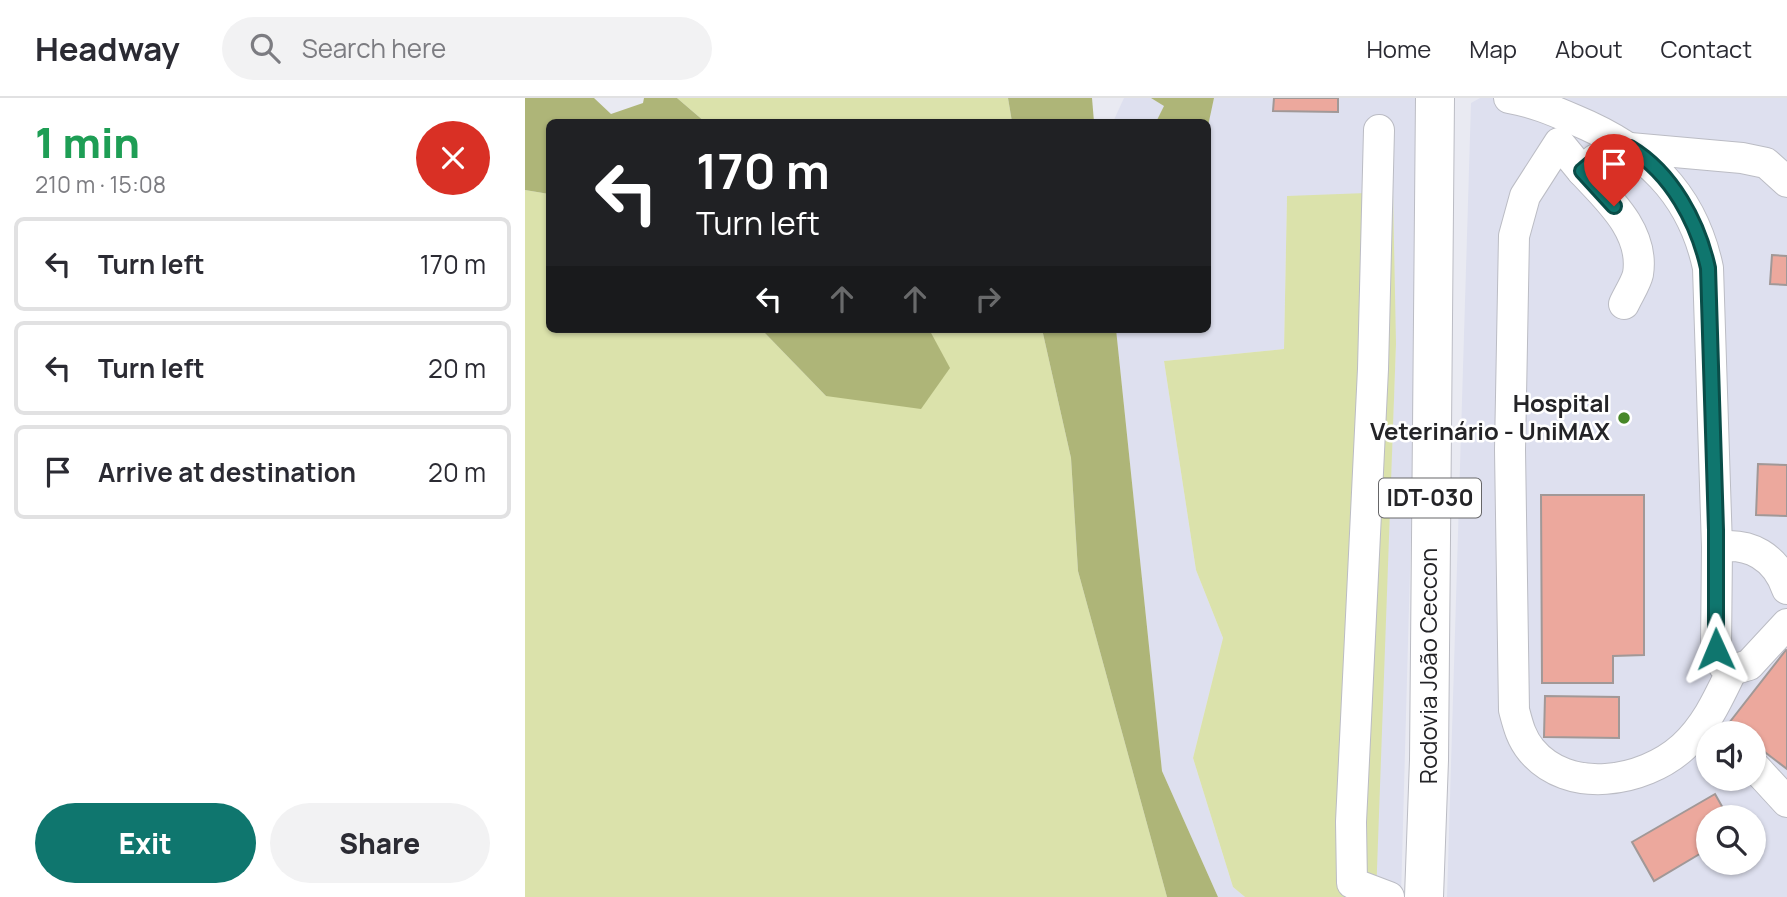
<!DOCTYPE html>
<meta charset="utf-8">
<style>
body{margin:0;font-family:Manrope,sans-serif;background:#f2f2f3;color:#2b2b33;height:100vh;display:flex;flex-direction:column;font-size:26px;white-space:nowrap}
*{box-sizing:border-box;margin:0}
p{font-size:23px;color:#7c7c81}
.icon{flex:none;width:38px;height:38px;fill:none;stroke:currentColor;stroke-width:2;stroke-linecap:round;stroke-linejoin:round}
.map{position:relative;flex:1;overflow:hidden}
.details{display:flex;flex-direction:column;background:#fff;width:525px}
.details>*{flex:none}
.top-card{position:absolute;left:21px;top:21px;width:665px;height:214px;border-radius:10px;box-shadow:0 2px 5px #0004;background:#202124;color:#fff;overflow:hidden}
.tools{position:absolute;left:1171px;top:623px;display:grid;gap:14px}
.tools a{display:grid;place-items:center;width:70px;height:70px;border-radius:50%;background:#fff;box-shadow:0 2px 5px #0004;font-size:35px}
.pin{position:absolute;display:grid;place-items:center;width:60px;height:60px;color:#fff;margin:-72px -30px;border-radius:50% 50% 50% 0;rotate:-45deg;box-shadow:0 0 7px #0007}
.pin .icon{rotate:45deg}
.me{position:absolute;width:77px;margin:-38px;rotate:359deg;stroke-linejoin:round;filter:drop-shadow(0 0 5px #0008)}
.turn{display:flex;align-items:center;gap:24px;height:147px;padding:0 35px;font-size:32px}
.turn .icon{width:91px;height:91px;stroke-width:2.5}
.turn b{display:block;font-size:49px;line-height:60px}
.lanes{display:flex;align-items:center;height:66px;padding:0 35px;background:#0003;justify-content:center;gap:35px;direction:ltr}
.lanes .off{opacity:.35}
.round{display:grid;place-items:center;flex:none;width:74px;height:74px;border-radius:37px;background:#f2f2f3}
.headline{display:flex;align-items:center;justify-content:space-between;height:119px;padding:0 35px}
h1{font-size:42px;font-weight:800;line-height:52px;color:#1e9e55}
.primary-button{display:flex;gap:14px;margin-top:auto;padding:14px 35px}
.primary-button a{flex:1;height:80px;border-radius:42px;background:#0f766e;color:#fff;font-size:28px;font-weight:800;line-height:80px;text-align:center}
.primary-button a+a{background:#f2f2f3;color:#2b2b33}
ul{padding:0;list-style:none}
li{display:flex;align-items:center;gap:21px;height:94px;margin:0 14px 10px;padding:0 21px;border:4px solid #e1e1e2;border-radius:10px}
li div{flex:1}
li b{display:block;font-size:26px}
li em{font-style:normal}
header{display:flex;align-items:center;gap:42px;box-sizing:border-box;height:98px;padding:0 35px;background:#fff;border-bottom:2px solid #e1e1e2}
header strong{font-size:33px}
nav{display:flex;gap:38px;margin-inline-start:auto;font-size:24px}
.search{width:490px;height:63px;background:#f2f2f3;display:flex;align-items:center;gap:18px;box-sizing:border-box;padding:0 24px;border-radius:38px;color:#7c7c81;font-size:26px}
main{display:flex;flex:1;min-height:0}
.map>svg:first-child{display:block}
</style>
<header>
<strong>Headway</strong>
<div class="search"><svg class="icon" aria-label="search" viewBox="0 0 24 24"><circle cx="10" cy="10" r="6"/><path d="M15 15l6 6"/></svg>Search here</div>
<nav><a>Home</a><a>Map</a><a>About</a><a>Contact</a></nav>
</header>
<main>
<section class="details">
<div class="headline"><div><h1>1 min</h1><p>210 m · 15:08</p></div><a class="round" style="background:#d93025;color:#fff"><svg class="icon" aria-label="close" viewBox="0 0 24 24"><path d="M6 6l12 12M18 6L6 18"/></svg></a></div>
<ul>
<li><svg class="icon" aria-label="left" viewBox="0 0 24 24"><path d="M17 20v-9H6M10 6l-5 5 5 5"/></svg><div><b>Turn left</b></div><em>170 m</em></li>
<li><svg class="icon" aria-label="left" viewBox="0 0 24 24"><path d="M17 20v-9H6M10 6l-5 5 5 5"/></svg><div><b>Turn left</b></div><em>20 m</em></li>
<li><svg class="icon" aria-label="arrive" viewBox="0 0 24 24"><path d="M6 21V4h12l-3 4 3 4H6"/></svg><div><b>Arrive at destination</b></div><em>20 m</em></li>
</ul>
<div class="primary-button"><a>Exit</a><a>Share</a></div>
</section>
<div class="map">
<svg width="1262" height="799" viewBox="0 0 1262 799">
<rect width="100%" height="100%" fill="#e9eaf2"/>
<g fill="#dee0ef" fill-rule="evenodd">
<polygon points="599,0 626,0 640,8 631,24 588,24"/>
<polygon points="689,0 898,0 876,799 851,799 851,761 871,246 762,98 759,251 639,263 671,472 698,540 668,660 708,789 720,799 693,799 637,673 591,231 682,231 682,160 686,160 682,28"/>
<path d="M955,0H1262V799H922L946,5ZM1183,635H1228V681H1183ZM1183,719H1228V765H1183Z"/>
</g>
<g fill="#dbe2ab">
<polygon points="152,0 483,0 487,24 180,24"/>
<polygon points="0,92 24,96 24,231 236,231 301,298 405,234 400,231 517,231 546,360 553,473 642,799 0,799"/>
<polygon points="868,94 871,246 851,799 720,799 708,789 668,660 698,540 671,472 639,263 759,251 762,98"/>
</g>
<g fill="#aeb578">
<polygon points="0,0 69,0 86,16 118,5 119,0 152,0 180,24 24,24 24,96 0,92"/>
<polygon points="483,0 567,0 569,24 487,24"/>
<polygon points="626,0 689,0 683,28 682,24 631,24 639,8"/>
<polygon points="236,231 400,231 405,233 425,270 396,311 301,298"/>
<polygon points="517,231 591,231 637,673 693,799 642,799 553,473 546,360"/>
</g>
<g fill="#eca89d" stroke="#a19897" stroke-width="2">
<polygon points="749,0 813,0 813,14 748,13"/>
<polygon points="1247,157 1262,158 1262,187 1245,186"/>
<polygon points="1233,366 1262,367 1262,418 1231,417"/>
<polygon points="1016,397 1119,397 1119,557 1088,558 1088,585 1017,585"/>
<polygon points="1261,552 1262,553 1262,671 1228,645 1228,635 1217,635 1204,625"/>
<polygon points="1020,598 1094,599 1094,640 1019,639"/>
<polygon points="1190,696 1203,719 1183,719 1183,751 1129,783 1107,744"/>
</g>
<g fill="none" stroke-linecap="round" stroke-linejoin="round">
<defs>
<g id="minor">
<path d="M984,0C1008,4 1027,12 1050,22C1120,51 1167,94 1183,170L1192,449"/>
<polyline points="854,32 848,271 826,724 827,785 864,799"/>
<path d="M1057,73C1082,100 1120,133 1113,176C1111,185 1103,197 1099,206"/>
<path d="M1262,491C1251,459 1225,444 1192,449L1191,551L1198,567L1207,572L1224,567L1262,526"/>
<path d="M1207,572C1193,601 1181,628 1158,649C1118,685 1043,697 1006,652C996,640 993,627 989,612L985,352L989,138L1000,98L1034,45L1057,73L1071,61L1105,50L1217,60L1241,65L1262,84"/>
<polyline points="1228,667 1262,704"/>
</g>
<polyline id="major" points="899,799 904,662 910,0"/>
</defs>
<use href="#minor" stroke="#bbbcc4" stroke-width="32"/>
<use href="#major" stroke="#bbbcc4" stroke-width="40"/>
<use href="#minor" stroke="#fff" stroke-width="30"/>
<use href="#major" stroke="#fff" stroke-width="38"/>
</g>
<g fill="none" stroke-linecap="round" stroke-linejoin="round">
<defs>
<path id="route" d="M1089,108L1057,73L1071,61L1105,50C1147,75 1173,125 1183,170L1191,432V551"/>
</defs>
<use href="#route" stroke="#0a4d48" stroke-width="18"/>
<use href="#route" stroke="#0f766e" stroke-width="12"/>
</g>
<circle fill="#478728" stroke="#fff" stroke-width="2.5" cx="1099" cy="320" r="7"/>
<g text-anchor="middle" stroke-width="5" stroke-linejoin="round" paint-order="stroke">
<rect fill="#fff" stroke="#666668" stroke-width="2" x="854" y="380.5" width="102" height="39" rx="5"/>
<g font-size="23" font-weight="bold" fill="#242427">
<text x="905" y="408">IDT-030</text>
</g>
<g font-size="24" font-weight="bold" fill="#242427" stroke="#fff" text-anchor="end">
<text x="1085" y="314">Hospital<tspan x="1085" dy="28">Veterinário - UniMAX</tspan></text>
</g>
<g font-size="24" fill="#242427" stroke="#fff">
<text transform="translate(904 568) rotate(-90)" y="8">Rodovia João Ceccon</text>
</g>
</g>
</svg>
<div class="tools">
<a><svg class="icon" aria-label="sound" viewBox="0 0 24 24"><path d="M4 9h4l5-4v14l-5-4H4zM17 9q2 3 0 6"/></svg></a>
<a><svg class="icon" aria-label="search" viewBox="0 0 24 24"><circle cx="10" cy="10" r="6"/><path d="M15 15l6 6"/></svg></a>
</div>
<div class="pin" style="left:1089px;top:108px;background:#d93025"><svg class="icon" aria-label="arrive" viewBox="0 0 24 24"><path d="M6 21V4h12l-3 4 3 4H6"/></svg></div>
<svg class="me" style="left:1191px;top:551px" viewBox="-20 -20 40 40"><path d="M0-17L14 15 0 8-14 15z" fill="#0f766e" stroke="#fff" stroke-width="4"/></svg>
<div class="top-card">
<div class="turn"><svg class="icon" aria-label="left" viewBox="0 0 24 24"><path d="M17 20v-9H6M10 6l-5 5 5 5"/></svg><div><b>170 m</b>Turn left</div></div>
<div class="lanes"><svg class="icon" aria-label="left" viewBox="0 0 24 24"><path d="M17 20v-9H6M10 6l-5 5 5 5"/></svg><svg class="icon off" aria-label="ahead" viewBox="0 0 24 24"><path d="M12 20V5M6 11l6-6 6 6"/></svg><svg class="icon off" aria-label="ahead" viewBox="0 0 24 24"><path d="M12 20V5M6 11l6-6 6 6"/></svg><svg class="icon off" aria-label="right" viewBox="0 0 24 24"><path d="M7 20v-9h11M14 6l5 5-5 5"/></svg></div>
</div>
</div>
</main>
